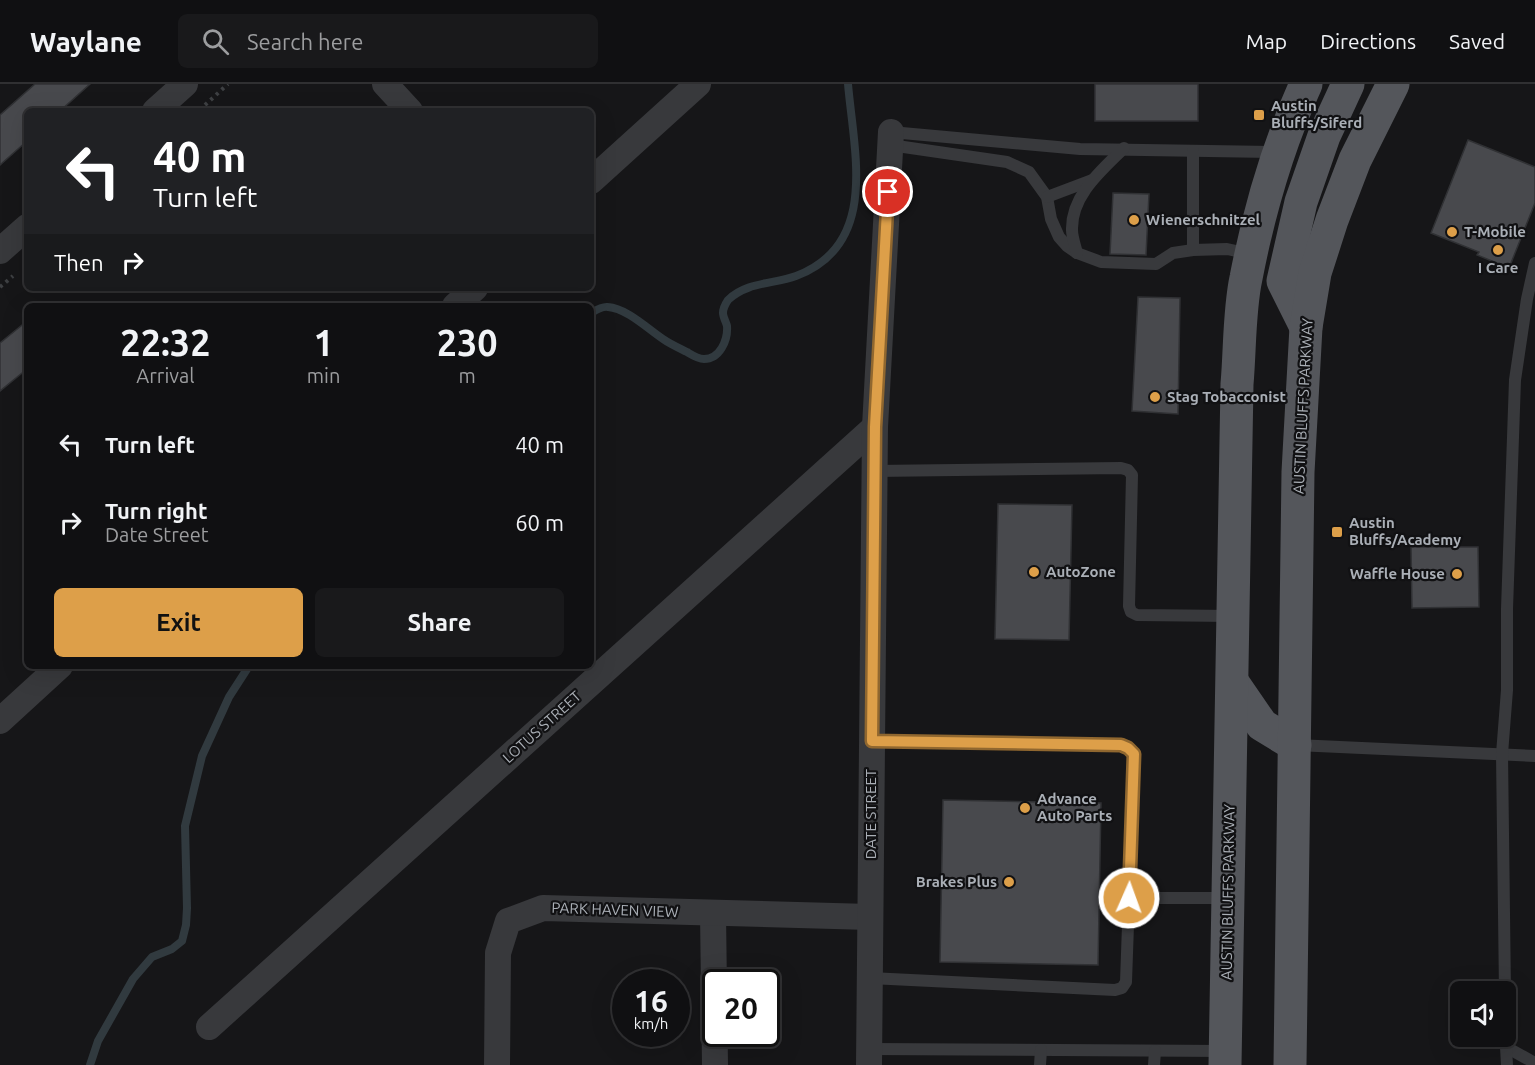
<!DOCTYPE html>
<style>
body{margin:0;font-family:Ubuntu,sans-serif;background:#19191b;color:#f1f3f6;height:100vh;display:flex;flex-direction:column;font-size:22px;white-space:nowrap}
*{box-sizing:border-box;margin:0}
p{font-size:20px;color:#9c9d9f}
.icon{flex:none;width:33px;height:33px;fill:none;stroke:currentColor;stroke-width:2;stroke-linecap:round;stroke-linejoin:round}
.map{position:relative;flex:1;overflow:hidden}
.drawer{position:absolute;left:24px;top:219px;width:570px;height:366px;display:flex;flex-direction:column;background:#101012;border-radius:9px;box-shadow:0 6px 24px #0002,0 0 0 2px #303032}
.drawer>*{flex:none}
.top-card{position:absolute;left:24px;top:24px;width:570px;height:183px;border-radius:9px;box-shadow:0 6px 24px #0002,0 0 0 2px #303032;background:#202124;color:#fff;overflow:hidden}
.buttons{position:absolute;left:1450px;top:897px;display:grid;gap:12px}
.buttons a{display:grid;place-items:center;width:66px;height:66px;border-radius:9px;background:#101012;box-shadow:0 6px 24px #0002,0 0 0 2px #303032;font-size:30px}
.speed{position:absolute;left:612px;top:885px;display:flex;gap:12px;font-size:30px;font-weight:700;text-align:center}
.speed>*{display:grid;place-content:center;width:78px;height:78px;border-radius:50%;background:#101012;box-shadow:0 6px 24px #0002,0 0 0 2px #303032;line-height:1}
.speed small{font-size:15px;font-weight:400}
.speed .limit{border:3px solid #111;border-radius:9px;background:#fff;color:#111}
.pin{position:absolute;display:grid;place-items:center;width:51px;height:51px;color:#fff;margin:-26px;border:3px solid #fff;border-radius:50%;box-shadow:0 2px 6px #0007}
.me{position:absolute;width:66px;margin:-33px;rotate:2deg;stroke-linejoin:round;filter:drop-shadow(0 0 4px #0008)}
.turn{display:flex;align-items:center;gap:21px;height:126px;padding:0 30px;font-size:27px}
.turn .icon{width:78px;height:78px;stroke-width:2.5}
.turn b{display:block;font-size:42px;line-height:51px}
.then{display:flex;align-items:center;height:57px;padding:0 30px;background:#0003;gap:12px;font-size:22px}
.eta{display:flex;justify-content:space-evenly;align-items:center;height:102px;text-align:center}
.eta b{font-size:36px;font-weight:700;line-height:42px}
.action{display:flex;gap:12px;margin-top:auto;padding:12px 30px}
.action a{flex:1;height:69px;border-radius:9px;background:#dd9f49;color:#111;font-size:24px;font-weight:700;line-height:69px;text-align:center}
.action a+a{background:#19191b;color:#f1f3f6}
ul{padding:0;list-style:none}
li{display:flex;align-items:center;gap:18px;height:78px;padding:0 30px}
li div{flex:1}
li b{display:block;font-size:22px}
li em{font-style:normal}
header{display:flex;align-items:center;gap:36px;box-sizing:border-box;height:84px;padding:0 30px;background:#101012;border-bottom:2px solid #303032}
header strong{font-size:28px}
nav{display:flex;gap:33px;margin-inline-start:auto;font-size:21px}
.search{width:420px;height:54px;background:#19191b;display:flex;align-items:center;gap:15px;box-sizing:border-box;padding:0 21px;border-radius:9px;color:#9c9d9f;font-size:22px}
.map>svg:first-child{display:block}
</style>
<header>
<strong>Waylane</strong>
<div class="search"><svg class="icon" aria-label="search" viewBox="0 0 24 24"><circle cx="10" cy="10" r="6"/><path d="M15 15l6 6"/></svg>Search here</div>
<nav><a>Map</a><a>Directions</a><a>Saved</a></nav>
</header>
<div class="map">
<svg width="1535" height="981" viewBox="0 0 1535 981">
<rect width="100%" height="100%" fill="#161618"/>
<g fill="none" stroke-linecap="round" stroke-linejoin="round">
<g stroke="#313a3f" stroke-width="8">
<path d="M591,229C596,226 602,222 608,223C626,224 648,245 663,255C670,260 679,264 687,268C692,271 698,275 704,275C720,275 728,256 727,242C726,238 723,233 723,229C723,225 726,219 728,216C746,198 774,200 796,192C879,161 854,69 848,0"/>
<polyline points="90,981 98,957 133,895 152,873 172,865 182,857 186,841 187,824 185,742 202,672 229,613 249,582"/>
</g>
</g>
<g fill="#48494d" stroke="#303134" stroke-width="1.5">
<polygon points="35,0 90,0 60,27 27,27 27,57 0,81 0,31"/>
<rect x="1095" y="0" width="103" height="37"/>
<polygon points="1468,56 1535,83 1535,119 1509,184 1477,171 1479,168 1431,149"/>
<polygon points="1113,109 1149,110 1146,171 1110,170"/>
<polygon points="1138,213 1180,214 1178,330 1132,327"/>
<polygon points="27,237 27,285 0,307 0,259"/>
<polygon points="998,420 1072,421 1069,556 995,555"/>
<polygon points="1411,463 1478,463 1479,523 1412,524"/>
<polygon points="943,716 1101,719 1098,881 940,878"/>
</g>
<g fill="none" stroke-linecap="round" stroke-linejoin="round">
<g stroke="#3e4043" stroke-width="4" stroke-dasharray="3 4.5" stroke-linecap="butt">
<polyline points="205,21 228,0"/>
<polyline points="0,203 13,192"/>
</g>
<g stroke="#38393c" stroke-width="12">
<polyline points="891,48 1080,65 1278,68"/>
<polyline points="890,61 1007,78 1029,88 1047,113 1051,135 1059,153 1067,162 1077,169 1101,178 1156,180 1173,169 1193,166 1227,165 1250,170"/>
<polyline points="1047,113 1092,96"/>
<polyline points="1193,166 1193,67"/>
<path d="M1077,169C1075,161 1072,153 1072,146C1071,111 1102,86 1124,64"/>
<polyline points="874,387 1121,384 1128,386 1132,391 1129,522 1131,528 1137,531 1232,532"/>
<polyline points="1296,661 1535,672"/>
<polyline points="1129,814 1227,814"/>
<polyline points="870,894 1115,906 1122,904 1126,898 1134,670 1129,664 1121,661 872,657"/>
<polyline points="1505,908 1502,670 1507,606 1507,525 1515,296 1527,215 1535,179"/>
<polyline points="1506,947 1506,963 1535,979"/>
<polyline points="1506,963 1507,981"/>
<polyline points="869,965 1225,967"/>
<polyline points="1040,981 1041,966"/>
<polyline points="1154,981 1155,967"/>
</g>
<g stroke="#38393c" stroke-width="26">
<polyline points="385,0 410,27"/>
<polyline points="155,27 185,0"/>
<polyline points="591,97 698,0"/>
<polyline points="0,167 27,143"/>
<polyline points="455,222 475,204"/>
<polyline points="0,637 60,582"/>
<polyline points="713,829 715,981"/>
<polyline points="209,943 875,343"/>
<polyline points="497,981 498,869 508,837 543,824 870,833"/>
<polyline points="869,981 875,343 891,48"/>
</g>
<g stroke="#54565b" stroke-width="33">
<polyline points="1306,243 1283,197 1301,118 1324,52 1348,0"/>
<polyline points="1233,599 1262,641 1295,661"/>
<path d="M1225,981L1237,300C1240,267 1239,226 1246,194C1259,127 1278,61 1306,0"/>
<polyline points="1290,981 1298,388 1306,243 1315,189 1332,136 1355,76 1393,0"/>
</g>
</g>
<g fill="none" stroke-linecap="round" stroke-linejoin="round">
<defs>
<polyline id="route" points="888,108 875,343 872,657 1121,661 1128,664 1134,670 1129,814"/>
</defs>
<use href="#route" stroke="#90672f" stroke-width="15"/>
<use href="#route" stroke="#dd9f49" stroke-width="10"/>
</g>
<g fill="#dd9f49" stroke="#111113" stroke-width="2">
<rect x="1253" y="25" width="12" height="12" rx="3"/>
<circle cx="1134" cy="136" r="6"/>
<circle cx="1452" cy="148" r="6"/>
<circle cx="1498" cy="166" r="6"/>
<circle cx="1155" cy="313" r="6"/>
<rect x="1331" y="442" width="12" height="12" rx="3"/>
<circle cx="1034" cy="488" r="6"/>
<circle cx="1457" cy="490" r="6"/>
<circle cx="1025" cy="724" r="6"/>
<circle cx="1009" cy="798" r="6"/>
</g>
<g text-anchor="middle" stroke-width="4.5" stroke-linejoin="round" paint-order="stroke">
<g font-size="15" font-weight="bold" fill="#aaafb6" stroke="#111113" text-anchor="start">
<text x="1271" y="27">Austin<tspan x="1271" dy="17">Bluffs/Siferd</tspan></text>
<text x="1146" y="141">Wienerschnitzel</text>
<text x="1464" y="153">T-Mobile</text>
<text x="1498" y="189" text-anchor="middle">I Care</text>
<text x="1167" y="318">Stag Tobacconist</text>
<text x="1349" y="444">Austin<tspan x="1349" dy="17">Bluffs/Academy</tspan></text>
<text x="1046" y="493">AutoZone</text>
<text x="1445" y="495" text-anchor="end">Waffle House</text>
<text x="1037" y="720">Advance<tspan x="1037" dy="17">Auto Parts</tspan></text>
<text x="997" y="803" text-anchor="end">Brakes Plus</text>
</g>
<g font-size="15" fill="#aaafb6" stroke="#111113">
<text transform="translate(1303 322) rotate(-87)" y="5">AUSTIN BLUFFS PARKWAY</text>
<text transform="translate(542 643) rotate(-42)" y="5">LOTUS STREET</text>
<text transform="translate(871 730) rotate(-90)" y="5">DATE STREET</text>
<text transform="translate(1228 808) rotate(-89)" y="5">AUSTIN BLUFFS PARKWAY</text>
<text transform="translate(615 826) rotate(2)" y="5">PARK HAVEN VIEW</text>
</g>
</g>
</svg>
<div class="buttons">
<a><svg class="icon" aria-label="sound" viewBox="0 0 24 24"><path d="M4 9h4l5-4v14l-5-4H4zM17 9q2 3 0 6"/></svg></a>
</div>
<div class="speed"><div>16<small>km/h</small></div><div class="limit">20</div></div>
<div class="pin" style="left:888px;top:108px;background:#d93025"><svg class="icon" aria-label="arrive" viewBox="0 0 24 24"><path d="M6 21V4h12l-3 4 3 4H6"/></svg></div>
<svg class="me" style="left:1129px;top:814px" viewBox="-20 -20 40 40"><circle r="17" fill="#dd9f49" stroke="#fff" stroke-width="3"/><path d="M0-11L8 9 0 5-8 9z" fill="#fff"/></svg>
<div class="top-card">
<div class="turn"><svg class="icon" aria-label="left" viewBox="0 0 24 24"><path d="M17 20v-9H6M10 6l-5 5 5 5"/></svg><div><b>40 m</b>Turn left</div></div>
<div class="then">Then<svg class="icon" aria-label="right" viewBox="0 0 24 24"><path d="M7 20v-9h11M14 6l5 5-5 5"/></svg></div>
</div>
<section class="drawer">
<div class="eta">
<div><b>22:32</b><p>Arrival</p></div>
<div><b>1</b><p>min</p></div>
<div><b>230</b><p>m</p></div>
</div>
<ul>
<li><svg class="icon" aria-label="left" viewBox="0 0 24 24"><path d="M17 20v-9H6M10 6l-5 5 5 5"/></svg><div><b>Turn left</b></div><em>40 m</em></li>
<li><svg class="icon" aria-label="right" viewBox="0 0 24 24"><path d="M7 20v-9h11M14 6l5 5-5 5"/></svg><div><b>Turn right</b><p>Date Street</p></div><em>60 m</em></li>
</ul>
<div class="action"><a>Exit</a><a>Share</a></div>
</section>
</div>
